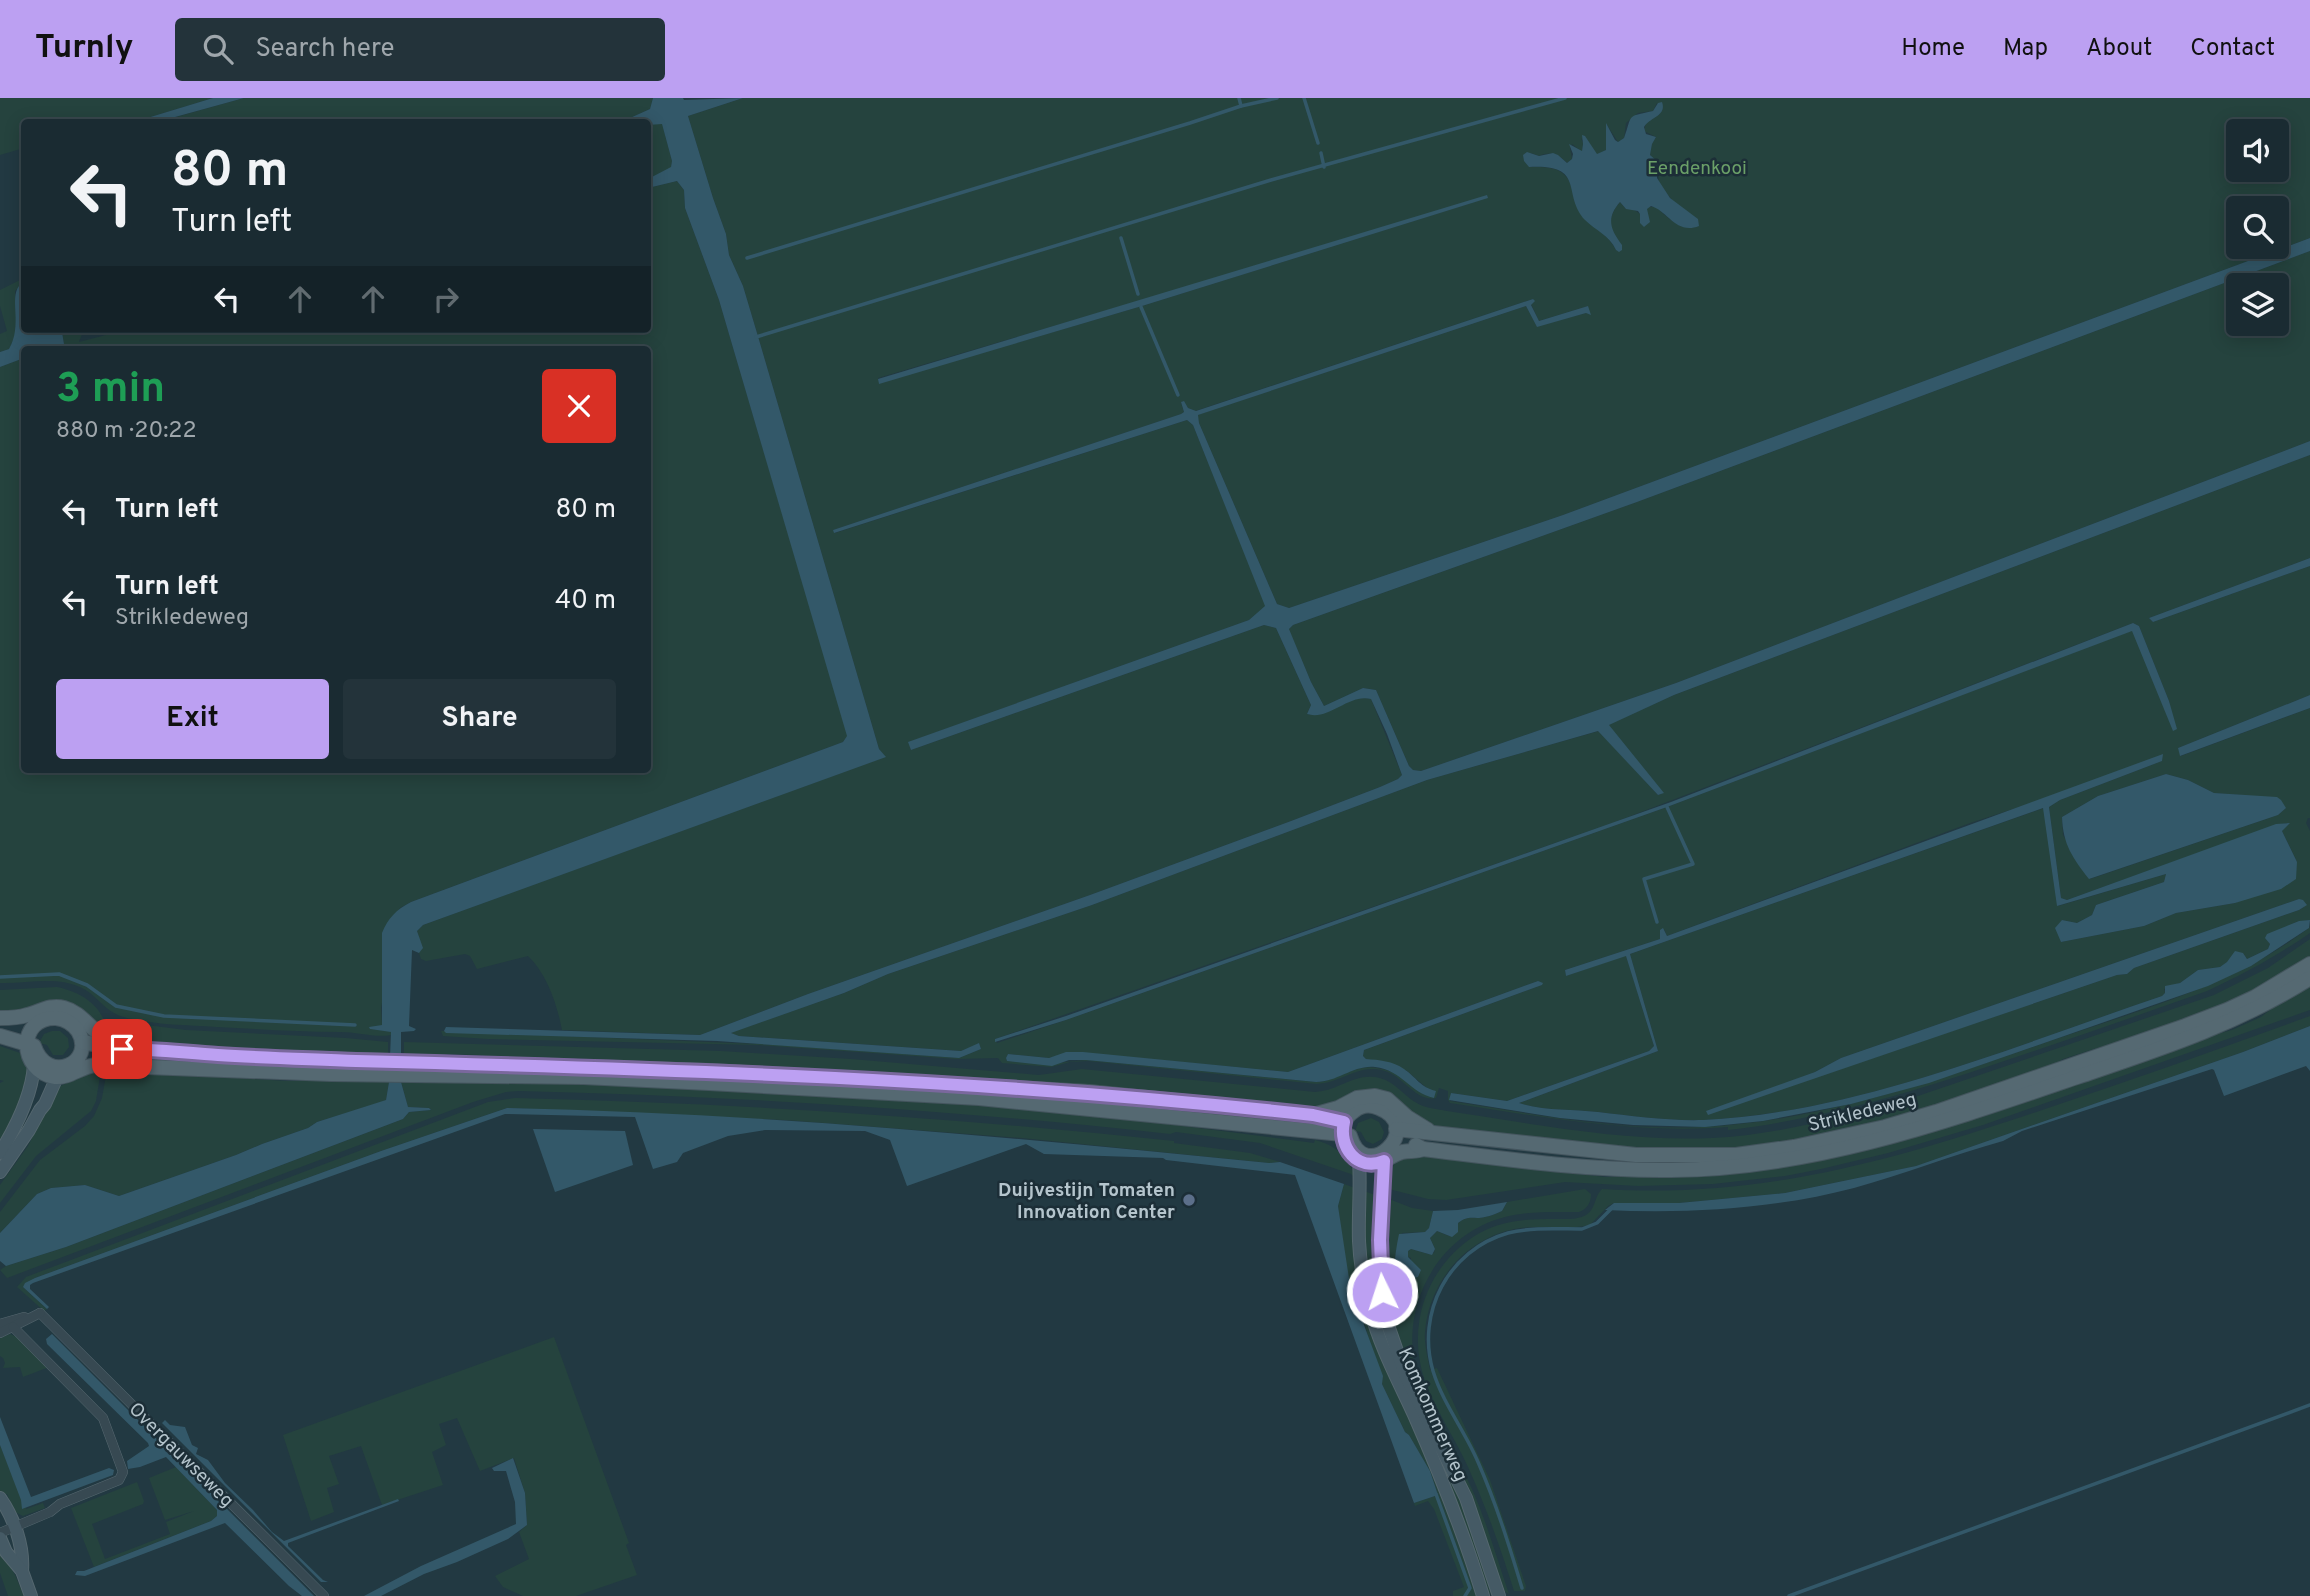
<!DOCTYPE html>
<meta charset="utf-8">
<style>
body{margin:0;font-family:Overpass,sans-serif;background:#23333a;color:#f1f3f6;height:100vh;display:flex;flex-direction:column;font-size:26px;white-space:nowrap}
*{box-sizing:border-box;margin:0}
p{font-size:23px;color:#9fa7ac}
.icon{flex:none;width:38px;height:38px;fill:none;stroke:currentColor;stroke-width:2;stroke-linecap:round;stroke-linejoin:round}
.map{position:relative;flex:1;overflow:hidden}
.sheet{position:absolute;left:21px;top:248px;width:630px;height:427px;display:flex;flex-direction:column;background:#1a2b32;border-radius:7px;box-shadow:0 4px 18px #0003,0 0 0 2px #38474d}
.sheet>*{flex:none}
.guide{position:absolute;left:21px;top:21px;width:630px;height:214px;border-radius:7px;box-shadow:0 4px 18px #0003,0 0 0 2px #38474d;background:#1a2b32;color:#f1f3f6;overflow:hidden}
.tools{position:absolute;left:2226px;top:21px;display:grid;gap:14px}
.tools a{display:grid;place-items:center;width:63px;height:63px;border-radius:7px;background:#1a2b32;box-shadow:0 4px 18px #0003,0 0 0 2px #38474d;font-size:35px}
.pin{position:absolute;display:grid;place-items:center;width:60px;height:60px;color:#fff;margin:-30px;border-radius:14px;box-shadow:0 4px 10px #0006}
.me{position:absolute;width:77px;margin:-38px;rotate:356deg;stroke-linejoin:round;filter:drop-shadow(0 0 5px #0008)}
.turn{display:flex;align-items:center;gap:24px;height:147px;padding:0 35px;font-size:32px}
.turn .icon{width:91px;height:91px;stroke-width:2.5}
.turn b{display:block;font-size:49px;line-height:60px}
.lanes{display:flex;align-items:center;height:66px;padding:0 35px;background:#0003;justify-content:center;gap:35px;direction:ltr}
.lanes .off{opacity:.35}
.round{display:grid;place-items:center;flex:none;width:74px;height:74px;border-radius:7px;background:#23333a}
.summary{display:flex;align-items:center;justify-content:space-between;height:119px;padding:0 35px}
h1{font-size:42px;font-weight:700;line-height:52px;color:#1e9e55}
.action{display:flex;gap:14px;margin-top:auto;padding:14px 35px}
.action a{flex:1;height:80px;border-radius:7px;background:#bca0f2;color:#111;font-size:28px;font-weight:700;line-height:80px;text-align:center}
.action a+a{background:#23333a;color:#f1f3f6}
ul{padding:0;list-style:none}
li{display:flex;align-items:center;gap:21px;height:91px;padding:0 35px}
li div{flex:1}
li b{display:block;font-size:26px}
li em{font-style:normal}
header{display:flex;align-items:center;gap:42px;box-sizing:border-box;height:98px;padding:0 35px;background:#bca0f2;color:#111}
header strong{font-size:33px}
nav{display:flex;gap:38px;margin-inline-start:auto;font-size:24px}
.search{width:490px;height:63px;background:#23333a;display:flex;align-items:center;gap:18px;box-sizing:border-box;padding:0 24px;border-radius:7px;color:#9fa7ac;font-size:26px}
.map>svg:first-child{display:block}
</style>
<header>
<strong>Turnly</strong>
<div class="search"><svg class="icon" aria-label="search" viewBox="0 0 24 24"><circle cx="10" cy="10" r="6"/><path d="M15 15l6 6"/></svg>Search here</div>
<nav><a>Home</a><a>Map</a><a>About</a><a>Contact</a></nav>
</header>
<div class="map">
<svg width="2310" height="1498" viewBox="0 0 2310 1498">
<rect width="100%" height="100%" fill="#223942"/>
<g fill="#25433e" fill-rule="evenodd">
<polygon points="0,0 213,0 134,24 24,24 24,50 0,57"/>
<polygon points="244,0 653,0 650,11 621,24 158,24"/>
<path d="M743,0H2310V140L1563,417L1289,510L1277,506L1199,325L1197,317L1526,208L1537,228L1586,215L1588,208L1539,223L1531,206L1533,201L1195,313L1188,310L1183,303L1181,305L1184,314L1181,316L833,432L835,435L1187,322L1193,327L1266,508L1249,522L909,644L911,652L1264,527L1276,530L1311,607L1307,616C1330,621 1349,595 1371,601L1402,677L1398,681L1380,689L1291,723L1090,797L808,896L700,937L562,932C557,906 547,876 528,858L477,871L470,858L465,856L426,863L421,861L419,855L422,850L417,833L423,827L885,659L879,651L757,235L743,188L729,157L726,136L713,100L688,18ZM1657,5L1660,16L1646,25L1644,33L1656,39L1652,45L1650,57L1657,64L1659,85L1675,106L1699,127C1684,134 1666,120 1657,109H1648L1640,116L1633,111H1626L1620,104C1604,123 1612,133 1619,153L1616,152C1607,133 1586,127 1577,108C1571,96 1574,83 1561,74C1551,68 1540,69 1529,69L1531,55L1539,58C1551,53 1558,56 1567,65L1572,61L1570,50L1572,46L1582,54L1583,45L1581,40L1596,57L1606,52L1607,27L1618,44L1624,40L1626,25L1638,15L1653,13ZM2238,33H2277V72H2238ZM1487,100L1142,208L879,285L878,280ZM2238,110H2277V149H2238Z"/>
<polygon points="662,25 672,63 671,70 648,81 648,27"/>
<path d="M677,83L684,92L685,110L719,202L848,638L843,644L411,804L400,810L381,910L382,927L371,931L391,933V937C375,940 358,934 340,934C299,934 258,931 217,929C187,927 157,927 127,920C104,914 101,901 84,891C57,877 28,886 0,885V269L24,260V672H648V252H47L64,246L62,234H57V231H102L82,236L79,244L129,231H648V90Z"/>
<path d="M2310,153V343L1676,585L1421,673L1413,672L1409,668L1376,592L1363,590L1324,608L1311,584L1291,537L1289,531L1293,527L1637,404ZM2238,187H2277V226H2238Z"/>
<path d="M24,180V203L22,204L19,189L15,193C16,214 20,233 9,251L0,254V236L7,233L0,208V192Z"/>
<path d="M2310,357V460L2149,520L2153,524L2310,468V597L2178,650L2181,658L2310,610V720H2308L2306,725L2310,733V822L2296,824L2267,841L2270,846L2268,851L2247,861L2243,855L2220,869L2198,872L2180,885L2164,891L2165,895L2162,898C2017,947 1857,1015 1703,1022C1668,1023 1633,1018 1598,1014C1572,1011 1544,1013 1519,1005L1658,953L1630,856L2044,710L2058,808L2166,776L2164,784L2096,807L2092,817L2077,825L2062,822L2061,844L2144,828L2176,815L2235,805L2297,764L2282,733L2288,725L2276,727L2067,802L2061,800L2049,709L2060,702L2162,663L1970,725L1667,838L1664,831L1660,841L1565,872L1566,878L1626,857L1654,948L1649,953L1507,1003L1451,995L1450,1003C1533,1016 1618,1033 1702,1029C1828,1023 1947,978 2065,938C2150,909 2238,885 2310,829V835C2277,858 2244,876 2207,893C2148,914 2090,934 2031,954C1932,988 1833,1020 1728,1032V1029C1635,1036 1542,1019 1450,1005L1448,1002V993L1439,990L1436,1000C1417,1005 1403,978 1385,973C1359,965 1342,985 1317,986L1088,963L1070,964L1051,969L1002,965L998,960L957,961L758,947L488,941L443,938L441,933H444L780,947L959,960L981,951L979,946L961,953L739,938L730,935L844,895L888,876L1092,807L1427,682L1599,633L1658,697L1663,695L1608,627L1674,597ZM2133,525L2139,528L2169,603L2173,632L2133,532L1667,709L1066,922L997,945L995,941L1615,724ZM2166,676L2188,682L2214,695L2241,697L2286,710L2278,717L2090,781L2063,737L2062,719L2098,698ZM2299,801L2304,809L2299,812L2134,870L2127,876L2117,877L1708,1016L1815,974L1841,960ZM1538,883L1542,887L1364,952L1363,958L1366,961L1407,973L1428,991C1403,982 1382,962 1354,972C1340,976 1330,984 1316,984L1086,962L1057,965L1007,963L1006,960L1008,956L1049,960L1075,954L1288,974Z"/>
<path d="M2310,841V862L2257,895L2138,941L2097,950L2063,961L2037,976L1947,1006L1816,1041L1701,1055L1539,1043L1431,1027L1339,1004L1317,1010L1084,987L519,963L479,957L444,956L404,960V944L721,953L851,961L1039,977L1082,971L1315,994C1337,993 1353,977 1373,979C1392,980 1401,995 1415,1004C1424,1010 1436,1011 1447,1013C1534,1026 1624,1044 1712,1040C1779,1037 1850,1017 1915,999L2214,897L2268,870Z"/>
<path d="M2310,884V912L1983,1027L1888,1055L1821,1071L1785,1078L1713,1086L1638,1088L1565,1084L1446,1102L1428,1101L1385,1090C1391,1064 1395,1061 1422,1058L1605,1079H1623L1643,1074H1687L2232,932L2261,919L2285,900Z"/>
<path d="M57,889C81,894 102,907 107,932L28,913L0,914V892Z"/>
<path d="M2310,918V928L2243,954L1916,1068L1785,1095L1679,1105H1614L1608,1108L1590,1127C1567,1132 1543,1127 1520,1130C1468,1138 1429,1182 1425,1234C1424,1247 1428,1260 1430,1272L1437,1270L1490,1382L1526,1488L1525,1493H1514C1501,1451 1486,1409 1468,1369C1456,1342 1438,1316 1427,1288C1405,1233 1424,1172 1473,1139C1498,1122 1526,1121 1555,1121C1565,1121 1577,1122 1586,1117C1596,1111 1594,1099 1602,1091C1768,1101 1900,1060 2054,1008C2140,979 2225,949 2310,918Z"/>
<polygon points="122,924 186,932 346,940 388,944 388,960 186,949 138,944 116,931 115,928"/>
<polygon points="52,933 60,933 68,940 69,949 63,957 53,957 47,947 39,945 44,936"/>
<polygon points="0,948 20,955 29,973 17,1013 0,1044 0,985 4,983 0,982"/>
<polygon points="101,972 96,1003 91,1013 36,1058 0,1105 0,1087 28,1048 57,990 86,974"/>
<polygon points="107,972 287,983 331,983 380,978 389,984 386,1002 382,1004 317,1024 308,1030 262,1046 236,1057 119,1098 85,1087 51,1090 37,1096 0,1135 0,1114 40,1062 85,1028 94,1018 102,1000"/>
<path d="M567,982C603,988 636,991 673,986L966,1005L1145,1023L1314,1045L1315,1042C1335,1047 1350,1059 1355,1080L1351,1076L1260,1045L1176,1034L1170,1036C954,1012 736,998 519,993L506,994L473,1004L7,1180L0,1172L6,1168L66,1149L403,1021L409,1014L431,1012L429,1010L408,1009L401,984Z"/>
<path d="M515,1000C735,1005 955,1020 1174,1043V1045L1250,1055L1280,1064L1269,1065L1022,1040L784,1022L507,1010L381,1053L35,1180L23,1189L47,1211L44,1213L17,1189L26,1179L488,1004Z"/>
<polygon points="1371,1020 1379,1024 1384,1034 1382,1041 1373,1046 1366,1043 1361,1034 1355,1033 1358,1025"/>
<polygon points="1344,1086 1355,1090 1355,1117 1393,1288 1408,1320 1422,1342 1477,1489 1477,1498 1453,1498 1453,1493 1464,1489 1434,1411 1428,1403 1415,1408 1414,1405 1438,1397 1430,1373 1409,1337 1405,1334 1382,1286 1355,1193 1350,1187 1347,1176 1338,1108"/>
<path d="M1585,1091L1591,1096C1591,1105 1587,1111 1579,1114C1554,1114 1529,1113 1505,1119C1437,1136 1398,1210 1417,1277C1427,1315 1455,1354 1472,1391C1487,1425 1497,1461 1509,1496L1501,1491L1418,1298L1395,1238L1384,1172V1099L1412,1110L1433,1113L1429,1130L1425,1134L1402,1135C1392,1158 1395,1184 1397,1208L1402,1213L1411,1195L1407,1190V1182L1410,1180L1411,1160L1408,1159V1153L1411,1151L1428,1156L1434,1155L1435,1151L1430,1140L1437,1133L1449,1138L1458,1131V1125C1470,1116 1473,1122 1485,1119C1491,1118 1497,1115 1502,1113L1507,1104Z"/>
<polygon points="1364,1093 1378,1098 1381,1209 1449,1368 1494,1494 1485,1497 1381,1234 1365,1170"/>
<polygon points="10,1236 19,1240 49,1269 23,1279 20,1269 3,1270 5,1265 3,1260 0,1258 0,1240"/>
<polygon points="554,1239 629,1445 626,1447 637,1477 576,1498 523,1498 503,1489 495,1478 529,1461 519,1434 527,1427 525,1395 514,1360 480,1373 457,1320 439,1326 446,1347 432,1354 443,1387 382,1407 361,1348 329,1358 339,1386 327,1390 334,1414 311,1423 283,1337"/>
<polygon points="0,1347 26,1411 43,1405 45,1410 23,1418 15,1414 7,1396 3,1397 0,1393"/>
<polygon points="176,1369 217,1412 217,1418 211,1423 94,1469 71,1410 137,1384 144,1403 143,1406 92,1426 105,1461 170,1436 166,1424 194,1413 165,1422 149,1380"/>
<polygon points="0,1451 15,1477 24,1498 8,1498 0,1475"/>
</g>
<g fill="#335869">
<polygon points="213,0 244,0 157,24 134,24"/>
<path d="M653,0H683L684,2L743,0L688,18L713,100L726,136L729,157L743,188L757,235L879,651L886,659L423,827L417,833L423,850L419,855L412,852L409,928L416,931L414,933L401,934V984L408,1009L429,1010L431,1012L409,1014L403,1021L66,1149L6,1168L0,1163V1135L37,1096L51,1090L85,1087L119,1098L236,1057L262,1046L308,1030L317,1024L386,1002L389,984L391,934L370,931L369,929L382,927V835C388,820 396,812 411,804L843,644L847,638L719,202L685,110L684,92L677,83L648,90V81L671,69L672,63L662,26L648,27V24H621L650,11Z"/>
<path d="M1662,4C1667,18 1650,19 1644,29L1646,36L1656,39L1652,46L1650,57L1658,64L1657,80L1670,100L1698,121L1699,128C1676,137 1668,113 1651,108L1647,111L1650,124L1644,129L1640,125V116L1638,113L1626,111L1620,104C1606,120 1610,131 1622,147V152L1619,154L1616,152C1609,137 1596,133 1585,122C1561,96 1587,66 1529,69L1524,63L1523,57L1527,54L1539,58L1553,55L1558,57L1567,65L1572,61L1573,56L1569,46L1582,53L1583,46L1582,37L1585,38L1597,56L1606,52V25L1615,42L1618,44L1624,40C1633,16 1625,19 1653,13L1658,5Z"/>
<polygon points="1487,97 1488,100 1142,208 879,286 878,281"/>
<path d="M2310,140V153L1637,404L1293,527L1289,531L1311,584L1324,608L1363,590L1376,592L1409,668L1413,672L1421,673L1676,585L2310,343V357L1674,597L1609,627L1664,695L1658,697L1598,633L1427,682L1092,807L888,876L844,895L731,935L739,938L961,953L979,945L981,951L959,960L717,943L446,935L444,933L446,929L700,937L808,896L1090,797L1291,723L1380,689L1398,681L1402,677L1387,636L1371,601C1349,595 1329,623 1307,616L1311,607L1276,530L1264,527L911,652L908,644L1249,522L1265,508L1193,327L1187,322L834,435L833,432L1181,316L1184,314L1181,304L1184,303L1188,310L1196,313L1533,201L1535,203L1531,207L1539,223L1588,208L1591,217L1586,215L1537,229L1526,208L1198,317L1199,325L1277,506L1289,510L1563,417Z"/>
<path d="M19,188L24,231L32,236L62,234L64,246L47,252H24V260L0,269V254L9,251C23,227 9,201 19,188Z"/>
<polygon points="2310,460 2310,468 2153,524 2149,520"/>
<polygon points="2133,525 2139,528 2169,603 2177,631 2173,633 2132,533 1667,709 1066,922 995,944 995,941 1066,918 1671,704"/>
<polygon points="2310,597 2310,610 2180,658 2178,650"/>
<path d="M2163,656L2162,663L2060,702L2049,709L2061,800L2067,802L2276,726L2290,725L2282,733L2297,764L2296,781L2281,791L2235,805L2176,815L2144,828L2061,844L2055,830L2062,822L2077,825L2092,817L2096,807L2164,784L2166,776L2057,808L2043,710L1630,856L1658,953L1519,1005C1544,1013 1572,1011 1598,1014C1633,1018 1668,1023 1703,1022C1856,1015 2017,947 2162,898L2165,895V888L2180,885L2198,872L2220,869L2227,864L2235,853L2243,855L2247,861L2268,851L2270,846L2265,840L2267,836L2299,823L2310,822L2309,830L2251,868L2208,888L1929,985L1851,1006L1763,1023L1705,1029L1633,1027L1560,1020L1449,1002L1451,995L1507,1003L1649,953L1654,948L1626,858L1566,878L1565,872L1660,841V832L1663,830L1667,838Z"/>
<path d="M2166,676L2188,682L2214,695L2277,699L2281,702L2286,710L2278,717L2089,781C2073,760 2063,747 2062,719L2098,698Z"/>
<polygon points="2299,801 2303,802 2307,807 2299,812 2134,870 2127,876 2117,877 1708,1017 1706,1013 1815,974 1841,960"/>
<path d="M1538,883L1543,885L1542,887L1364,952L1363,958L1366,961C1379,962 1393,963 1404,971C1417,980 1420,989 1436,993L1434,1000C1410,995 1402,972 1375,969C1353,967 1338,984 1316,984L1086,962H1069L1052,968L1007,963L1006,960L1008,956L1049,960L1066,954H1083L1288,974Z"/>
<path d="M2310,928V973L2306,968L2224,998L2214,972L2212,971L2022,1033L2003,1043C1953,1057 1904,1076 1854,1090C1774,1111 1687,1116 1605,1112L1614,1105H1679L1785,1095L1916,1068L2243,954Z"/>
<path d="M507,1010C762,1015 1016,1040 1269,1065L1280,1064L1344,1086L1338,1108L1350,1187L1355,1193L1364,1227L1383,1278L1382,1286L1405,1334L1409,1337L1430,1373L1438,1397L1414,1405L1295,1077L1166,1062L1163,1060L1044,1056L1026,1046L907,1088L890,1042L865,1033L765,1032L728,1038L683,1055L677,1064L653,1071L635,1019L505,1016L33,1185L30,1187V1191L49,1209L47,1211L23,1189L25,1185L35,1180L381,1053Z"/>
<polygon points="533,1031 625,1033 633,1067 555,1094"/>
<path d="M1507,1104L1502,1113C1497,1115 1491,1118 1485,1119C1473,1122 1470,1116 1458,1125V1134L1452,1139L1437,1133L1430,1140L1435,1151L1432,1157L1411,1151L1408,1153V1159L1421,1172L1418,1179L1407,1182V1190L1413,1198L1407,1211L1399,1212C1391,1190 1394,1159 1399,1136L1425,1134L1429,1130L1433,1113L1458,1112Z"/>
<polygon points="52,1236 314,1498 302,1498 289,1488 225,1425 85,1478 75,1477 77,1473 84,1473 211,1423 217,1418 217,1412 166,1359 140,1369 128,1371 127,1363 149,1348 148,1345 47,1246 46,1241"/>
<polygon points="0,1319 31,1399 109,1370 114,1372 113,1377 22,1411 21,1402 0,1347"/>
<polygon points="165,1322 170,1327 185,1329 192,1347 198,1350 196,1356 208,1362 225,1385 253,1412 272,1434 284,1443 398,1401 399,1403 288,1445 288,1448 323,1482 328,1484 321,1484 162,1325"/>
<polygon points="513,1360 525,1395 527,1427 508,1441 457,1464 424,1476 381,1498 364,1498 421,1468 516,1426 515,1404 506,1373 494,1373 492,1370"/>
</g>
<g fill="none" stroke-linecap="round" stroke-linejoin="round">
<g stroke="#335869" stroke-width="3.5">
<polyline points="1304,0 1318,45"/>
<polyline points="1241,8 1277,0"/>
<polyline points="1321,55 1324,69"/>
<polyline points="1121,140 1138,196"/>
<polyline points="747,160 1190,25 1241,8 1239,0"/>
<polyline points="1141,209 1178,297"/>
<polyline points="756,239 1271,82 1565,0"/>
<polyline points="1657,824 1644,781 1693,766 1667,709"/>
<polyline points="0,879 59,876 87,887 116,908 164,918 355,927"/>
<polyline points="1436,1396 1470,1490 1465,1498"/>
<path d="M1522,1490C1509,1447 1496,1405 1478,1364C1465,1333 1443,1306 1433,1273C1416,1215 1448,1152 1508,1135C1532,1129 1558,1131 1582,1131L1597,1125L1612,1110"/>
<polyline points="1789,1498 2310,1307"/>
</g>
<defs>
<g id="minor">
<polyline points="40,1215 324,1498"/>
<polyline points="0,1226 24,1219"/>
<polyline points="0,1235 40,1215"/>
<polyline points="0,1435 50,1414 60,1406 119,1382 123,1374 103,1320 13,1229"/>
</g>
<g id="secondary">
<path d="M0,1055C16,1029 32,997 34,967"/>
<path d="M1359,1063C1361,1090 1358,1116 1359,1143C1360,1166 1364,1188 1370,1211C1380,1249 1399,1284 1415,1319C1441,1378 1464,1436 1483,1498"/>
<polyline points="1384,1064 1380,1162 1384,1209 1389,1230 1406,1279 1466,1400 1499,1498"/>
<polyline points="0,1074 29,1032 40,1012 45,1006 57,979"/>
<path d="M0,1400C14,1420 24,1448 22,1473"/>
<polyline points="0,1440 6,1454 22,1473 31,1498"/>
</g>
<g id="primary">
<path d="M0,920C9,920 18,920 27,917C40,914 50,906 64,910C86,916 92,939 118,944"/>
<path d="M0,938L34,948C47,988 97,965 78,933C73,926 65,921 56,920C16,919 19,974 55,979C70,980 81,968 96,967L331,976L583,979L709,985L979,1000L1342,1036L1350,1038C1365,1089 1427,1029 1379,1010C1370,1006 1361,1007 1354,1013C1332,1028 1343,1062 1368,1066C1382,1068 1390,1057 1402,1054C1410,1052 1416,1054 1423,1051"/>
<polyline points="82,944 122,951 230,958 711,973 1089,994 1313,1017 1344,1024"/>
<polyline points="1313,1017 1338,1010 1357,1000 1375,998 1387,1001 1407,1019 1428,1032"/>
<polyline points="1396,1031 1636,1057 1736,1057 1794,1049 1885,1029 1936,1014 2185,928 2227,912 2255,899 2310,866"/>
<path d="M1416,1047L1423,1051C1506,1061 1588,1073 1671,1072C1812,1071 1945,1024 2077,979C2157,952 2238,926 2310,880"/>
</g>
</defs>
<use href="#minor" stroke="#55676f" stroke-width="10"/>
<use href="#secondary" stroke="#55676f" stroke-width="14"/>
<use href="#primary" stroke="#44555e" stroke-width="16"/>
<use href="#minor" stroke="#374952" stroke-width="9"/>
<use href="#secondary" stroke="#455a65" stroke-width="12"/>
<use href="#primary" stroke="#556972" stroke-width="14"/>
</g>
<g fill="none" stroke-linecap="round" stroke-linejoin="round">
<defs>
<path id="route" d="M122,951C154,951 186,955 218,957C264,960 310,961 356,963C675,971 995,982 1313,1017L1344,1024C1338,1049 1357,1074 1384,1063L1380,1142L1382,1194"/>
</defs>
<use href="#route" stroke="#7a689d" stroke-width="18"/>
<use href="#route" stroke="#bca0f2" stroke-width="12"/>
</g>
<circle fill="#5c6f8a" stroke="#1c2e37" stroke-width="2.5" cx="1189" cy="1102" r="7"/>
<g text-anchor="middle" stroke-width="5" stroke-linejoin="round" paint-order="stroke">
<g font-size="19" fill="#6ba068" stroke="#1c2e37">
<text x="1697" y="76">Eendenkooi</text>
</g>
<g font-size="19" fill="#b4c4cc" stroke="#1c2e37">
<text transform="translate(1862 1013) rotate(-14)" y="7">Strikledeweg</text>
<text transform="translate(1434 1316) rotate(66)" y="7">Komkommerweg</text>
<text transform="translate(182 1356) rotate(45)" y="7">Overgauwseweg</text>
</g>
<g font-size="19" font-weight="bold" fill="#b4c4cc" stroke="#1c2e37" text-anchor="end">
<text x="1175" y="1098">Duijvestijn Tomaten<tspan x="1175" dy="22">Innovation Center</tspan></text>
</g>
</g>
</svg>
<div class="tools">
<a><svg class="icon" aria-label="sound" viewBox="0 0 24 24"><path d="M4 9h4l5-4v14l-5-4H4zM17 9q2 3 0 6"/></svg></a>
<a><svg class="icon" aria-label="search" viewBox="0 0 24 24"><circle cx="10" cy="10" r="6"/><path d="M15 15l6 6"/></svg></a>
<a><svg class="icon" aria-label="layers" viewBox="0 0 24 24"><path d="M12 4l9 5-9 5-9-5zM3 14l9 5 9-5"/></svg></a>
</div>
<div class="pin" style="left:122px;top:951px;background:#d93025"><svg class="icon" aria-label="arrive" viewBox="0 0 24 24"><path d="M6 21V4h12l-3 4 3 4H6"/></svg></div>
<svg class="me" style="left:1382px;top:1194px" viewBox="-20 -20 40 40"><circle r="17" fill="#bca0f2" stroke="#fff" stroke-width="3"/><path d="M0-11L8 9 0 5-8 9z" fill="#fff"/></svg>
<div class="guide">
<div class="turn"><svg class="icon" aria-label="left" viewBox="0 0 24 24"><path d="M17 20v-9H6M10 6l-5 5 5 5"/></svg><div><b>80 m</b>Turn left</div></div>
<div class="lanes"><svg class="icon" aria-label="left" viewBox="0 0 24 24"><path d="M17 20v-9H6M10 6l-5 5 5 5"/></svg><svg class="icon off" aria-label="ahead" viewBox="0 0 24 24"><path d="M12 20V5M6 11l6-6 6 6"/></svg><svg class="icon off" aria-label="ahead" viewBox="0 0 24 24"><path d="M12 20V5M6 11l6-6 6 6"/></svg><svg class="icon off" aria-label="right" viewBox="0 0 24 24"><path d="M7 20v-9h11M14 6l5 5-5 5"/></svg></div>
</div>
<section class="sheet">
<div class="summary"><div><h1>3 min</h1><p>880 m · 20:22</p></div><a class="round" style="background:#d93025;color:#fff"><svg class="icon" aria-label="close" viewBox="0 0 24 24"><path d="M6 6l12 12M18 6L6 18"/></svg></a></div>
<ul>
<li><svg class="icon" aria-label="left" viewBox="0 0 24 24"><path d="M17 20v-9H6M10 6l-5 5 5 5"/></svg><div><b>Turn left</b></div><em>80 m</em></li>
<li><svg class="icon" aria-label="left" viewBox="0 0 24 24"><path d="M17 20v-9H6M10 6l-5 5 5 5"/></svg><div><b>Turn left</b><p>Strikledeweg</p></div><em>40 m</em></li>
</ul>
<div class="action"><a>Exit</a><a>Share</a></div>
</section>
</div>
